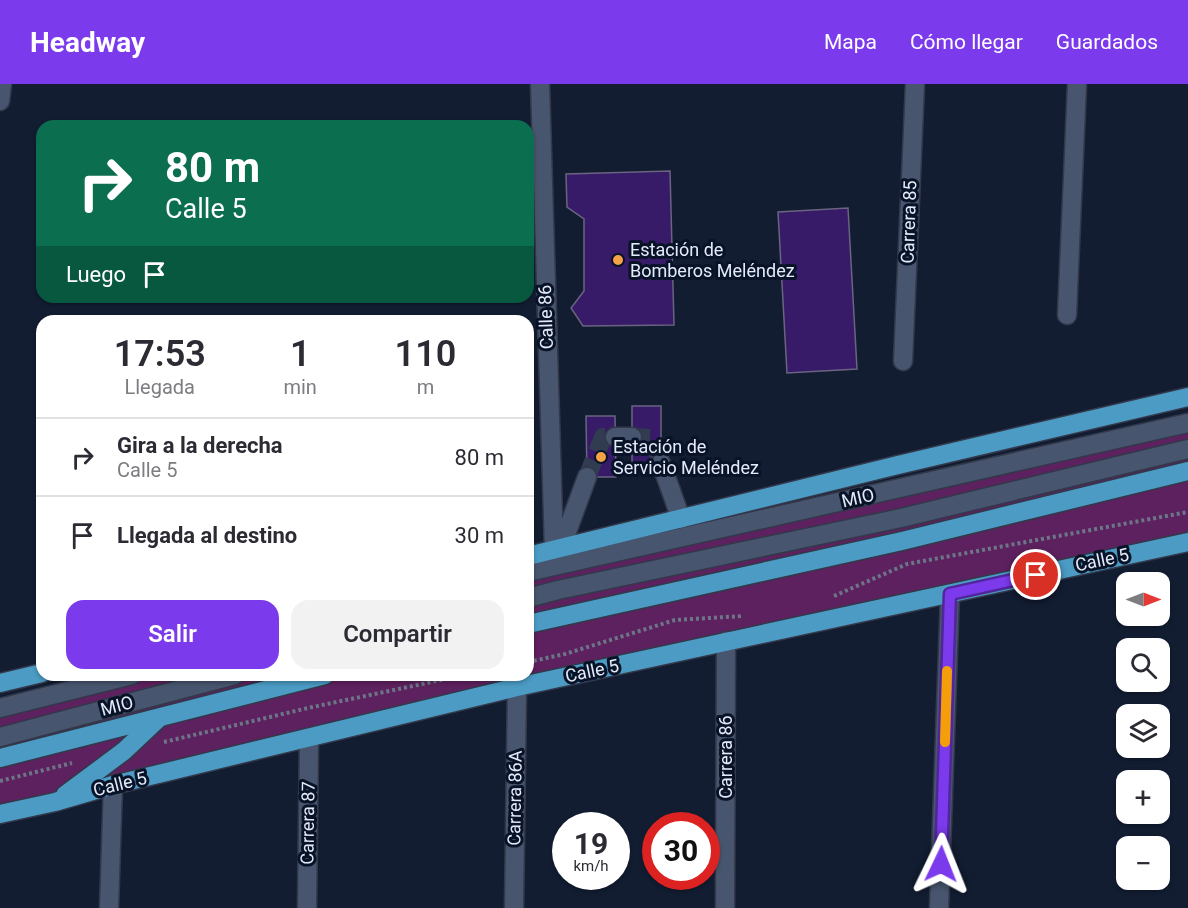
<!DOCTYPE html>
<html lang="es">
<meta charset="utf-8">
<style>
body{margin:0;font-family:Roboto,sans-serif;background:#f2f2f3;color:#2b2b33;height:100vh;display:flex;flex-direction:column;font-size:22px;white-space:nowrap}
*{box-sizing:border-box;margin:0}
p{font-size:20px;color:#7c7c81}
.icon{flex:none;width:33px;height:33px;fill:none;stroke:currentColor;stroke-width:2;stroke-linecap:round;stroke-linejoin:round}
.map{position:relative;flex:1;overflow:hidden}
.drawer{position:absolute;left:36px;top:231px;width:498px;height:366px;display:flex;flex-direction:column;background:#fff;border-radius:18px;box-shadow:0 2px 4px #0004}
.drawer>*{flex:none}
.top-card{position:absolute;left:36px;top:36px;width:498px;height:183px;border-radius:18px;box-shadow:0 2px 4px #0004;background:#0b6e4f;color:#fff;overflow:hidden}
.needle{width:39px;rotate:90deg}
.fabs{position:absolute;left:1116px;top:488px;display:grid;gap:12px}
.fabs a{display:grid;place-items:center;width:54px;height:54px;border-radius:12px;background:#fff;box-shadow:0 2px 4px #0004;font-size:30px}
.speed{position:absolute;left:552px;top:728px;display:flex;gap:12px;font-size:30px;font-weight:700;text-align:center}
.speed>*{display:grid;place-content:center;width:78px;height:78px;border-radius:50%;background:#fff;box-shadow:0 2px 4px #0004;line-height:1}
.speed small{font-size:15px;font-weight:400}
.speed .limit{border:9px solid #d22;background:#fff;color:#111}
.pin{position:absolute;display:grid;place-items:center;width:51px;height:51px;color:#fff;margin:-26px;border:3px solid #fff;border-radius:50%;box-shadow:0 2px 6px #0007}
.me{position:absolute;width:66px;margin:-33px;rotate:2deg;stroke-linejoin:round;filter:drop-shadow(0 0 4px #0008)}
.turn{display:flex;align-items:center;gap:21px;height:126px;padding:0 30px;font-size:27px}
.turn .icon{width:78px;height:78px;stroke-width:2.5}
.turn b{display:block;font-size:42px;line-height:51px}
.then{display:flex;align-items:center;height:57px;padding:0 30px;background:#0003;gap:12px;font-size:22px}
.eta{display:flex;justify-content:space-evenly;align-items:center;height:102px;text-align:center}
.eta b{font-size:36px;font-weight:600;line-height:42px}
.button{display:flex;gap:12px;margin-top:auto;padding:12px 30px}
.button a{flex:1;height:69px;border-radius:18px;background:#7c3aed;color:#fff;font-size:24px;font-weight:600;line-height:69px;text-align:center}
.button a+a{background:#f2f2f3;color:#2b2b33}
ul{padding:0;list-style:none}
li{display:flex;align-items:center;gap:18px;height:78px;padding:0 30px;border-top:2px solid #e1e1e2}
li div{flex:1}
li b{display:block;font-size:22px}
li em{font-style:normal}
header{display:flex;align-items:center;gap:36px;box-sizing:border-box;height:84px;padding:0 30px;background:#7c3aed;color:#fff}
header strong{font-size:28px}
nav{display:flex;gap:33px;margin-inline-start:auto;font-size:21px}
.map>svg:first-child{display:block}
</style>
<header>
<strong>Headway</strong>
<nav><a>Mapa</a><a>Cómo llegar</a><a>Guardados</a></nav>
</header>
<div class="map">
<svg width="1188" height="824" viewBox="0 0 1188 824">
<rect width="100%" height="100%" fill="#121d32"/>
<polygon fill="#5e215f" points="1188,339 1188,458 0,730 0,624 132,591 528,591 528,488"/>
<g fill="#371a68" stroke="#6a6480" stroke-width="1.5">
<polygon points="670,87 674,241 583,242 571,224 584,207 584,135 567,123 566,90"/>
<polygon points="848,124 857,285 787,289 778,128"/>
<rect x="632" y="322" width="29" height="57"/>
<polygon points="586,332 615,332 616,393 587,393"/>
</g>
<g fill="none" stroke-linecap="round" stroke-linejoin="round">
<g stroke="#313c50" stroke-width="18" stroke-dasharray="18 9" stroke-linecap="butt">
<polyline points="632,353 652,354 661,379"/>
<polyline points="587,393 603,353 615,353"/>
</g>
<defs>
<g id="minor">
<polyline points="540,0 554,466"/>
<polyline points="0,17 2,0"/>
<polyline points="1067,231 1077,0"/>
<polyline points="903,277 915,0"/>
<polyline points="615,353 632,353"/>
<polyline points="661,379 681,435"/>
<polyline points="561,464 587,393"/>
<polyline points="528,488 1188,339"/>
<polyline points="528,514 558,506 901,434 1188,365"/>
<polyline points="0,624 132,591"/>
<polyline points="0,653 235,591"/>
<polyline points="109,824 113,701"/>
<polyline points="307,824 309,654"/>
<polyline points="514,824 517,603"/>
<polyline points="725,824 726,557"/>
<polyline points="939,824 950,510"/>
</g>
<g id="major">
<polyline points="528,472 898,381 1188,313"/>
<polyline points="528,540 902,457 1188,387"/>
<polyline points="0,599 42,589"/>
<polyline points="0,674 325,591"/>
<polyline points="65,711 124,667 159,634"/>
<polyline points="0,730 55,718 113,701 517,603 1188,458"/>
</g>
</defs>
<use href="#minor" stroke="#33384a" stroke-width="21"/>
<use href="#major" stroke="#33384a" stroke-width="21"/>
<g stroke="#6c7688" stroke-width="4" stroke-dasharray="3 3" stroke-linecap="butt">
<polyline points="834,512 907,480 1188,428"/>
<polyline points="528,578 565,570 675,536 743,532"/>
<polyline points="164,658 308,624 465,591"/>
<polyline points="0,697 72,679"/>
</g>
<use href="#minor" stroke="#47556e" stroke-width="18"/>
<use href="#major" stroke="#4b9bc4" stroke-width="18"/>
</g>
<g fill="none" stroke-linecap="round" stroke-linejoin="round">
<defs>
<polyline id="route" points="941,780 950,510 1036,491"/>
</defs>
<use href="#route" stroke="#51269a" stroke-width="15"/>
<use href="#route" stroke="#7c3aed" stroke-width="10"/>
<polyline stroke="#f59e0b" stroke-width="10" points="945,658 947,587"/>
</g>
<g fill="#f6a247" stroke="#091328" stroke-width="2">
<circle cx="618" cy="176" r="6"/>
<circle cx="601" cy="373" r="6"/>
</g>
<g text-anchor="middle" stroke-width="6" stroke-linejoin="round" paint-order="stroke">
<g font-size="18" fill="#e3ebfa" stroke="#091328">
<text transform="translate(909 138) rotate(-88)" y="6">Carrera 85</text>
<text transform="translate(546 233) rotate(-92)" y="6">Calle 86</text>
<text transform="translate(858 414) rotate(-13)" y="6">MIO</text>
<text transform="translate(1102 476) rotate(-12)" y="6">Calle 5</text>
<text transform="translate(592 587) rotate(-12)" y="6">Calle 5</text>
<text transform="translate(117 622) rotate(-15)" y="6">MIO</text>
<text transform="translate(726 673) rotate(-90)" y="6">Carrera 86</text>
<text transform="translate(120 700) rotate(-14)" y="6">Calle 5</text>
<text transform="translate(515 714) rotate(-89)" y="6">Carrera 86A</text>
<text transform="translate(308 739) rotate(-89)" y="6">Carrera 87</text>
</g>
<g font-size="18" fill="#e3ebfa" stroke="#091328" text-anchor="start">
<text x="630" y="172">Estación de<tspan x="630" dy="21">Bomberos Meléndez</tspan></text>
<text x="613" y="369">Estación de<tspan x="613" dy="21">Servicio Meléndez</tspan></text>
</g>
</g>
</svg>
<div class="fabs">
<a><svg class="needle" viewBox="-14 -14 28 28"><path d="M0-13l5 13h-10z" fill="#e53935"/><path d="M0 13l5-13h-10z" fill="#7c7c81"/></svg></a>
<a><svg class="icon" aria-label="search" viewBox="0 0 24 24"><circle cx="10" cy="10" r="6"/><path d="M15 15l6 6"/></svg></a>
<a><svg class="icon" aria-label="layers" viewBox="0 0 24 24"><path d="M12 4l9 5-9 5-9-5zM3 14l9 5 9-5"/></svg></a>
<a>+</a>
<a>−</a>
</div>
<div class="speed"><div>19<small>km/h</small></div><div class="limit">30</div></div>
<div class="pin" style="left:1036px;top:491px;background:#d93025"><svg class="icon" aria-label="arrive" viewBox="0 0 24 24"><path d="M6 21V4h12l-3 4 3 4H6"/></svg></div>
<svg class="me" style="left:941px;top:780px" viewBox="-20 -20 40 40"><path d="M0-17L14 15 0 8-14 15z" fill="#7c3aed" stroke="#fff" stroke-width="4"/></svg>
<div class="top-card">
<div class="turn"><svg class="icon" aria-label="right" viewBox="0 0 24 24"><path d="M7 20v-9h11M14 6l5 5-5 5"/></svg><div><b>80 m</b>Calle 5</div></div>
<div class="then">Luego<svg class="icon" aria-label="arrive" viewBox="0 0 24 24"><path d="M6 21V4h12l-3 4 3 4H6"/></svg></div>
</div>
<section class="drawer">
<div class="eta">
<div><b>17:53</b><p>Llegada</p></div>
<div><b>1</b><p>min</p></div>
<div><b>110</b><p>m</p></div>
</div>
<ul>
<li><svg class="icon" aria-label="right" viewBox="0 0 24 24"><path d="M7 20v-9h11M14 6l5 5-5 5"/></svg><div><b>Gira a la derecha</b><p>Calle 5</p></div><em>80 m</em></li>
<li><svg class="icon" aria-label="arrive" viewBox="0 0 24 24"><path d="M6 21V4h12l-3 4 3 4H6"/></svg><div><b>Llegada al destino</b></div><em>30 m</em></li>
</ul>
<div class="button"><a>Salir</a><a>Compartir</a></div>
</section>
</div>
